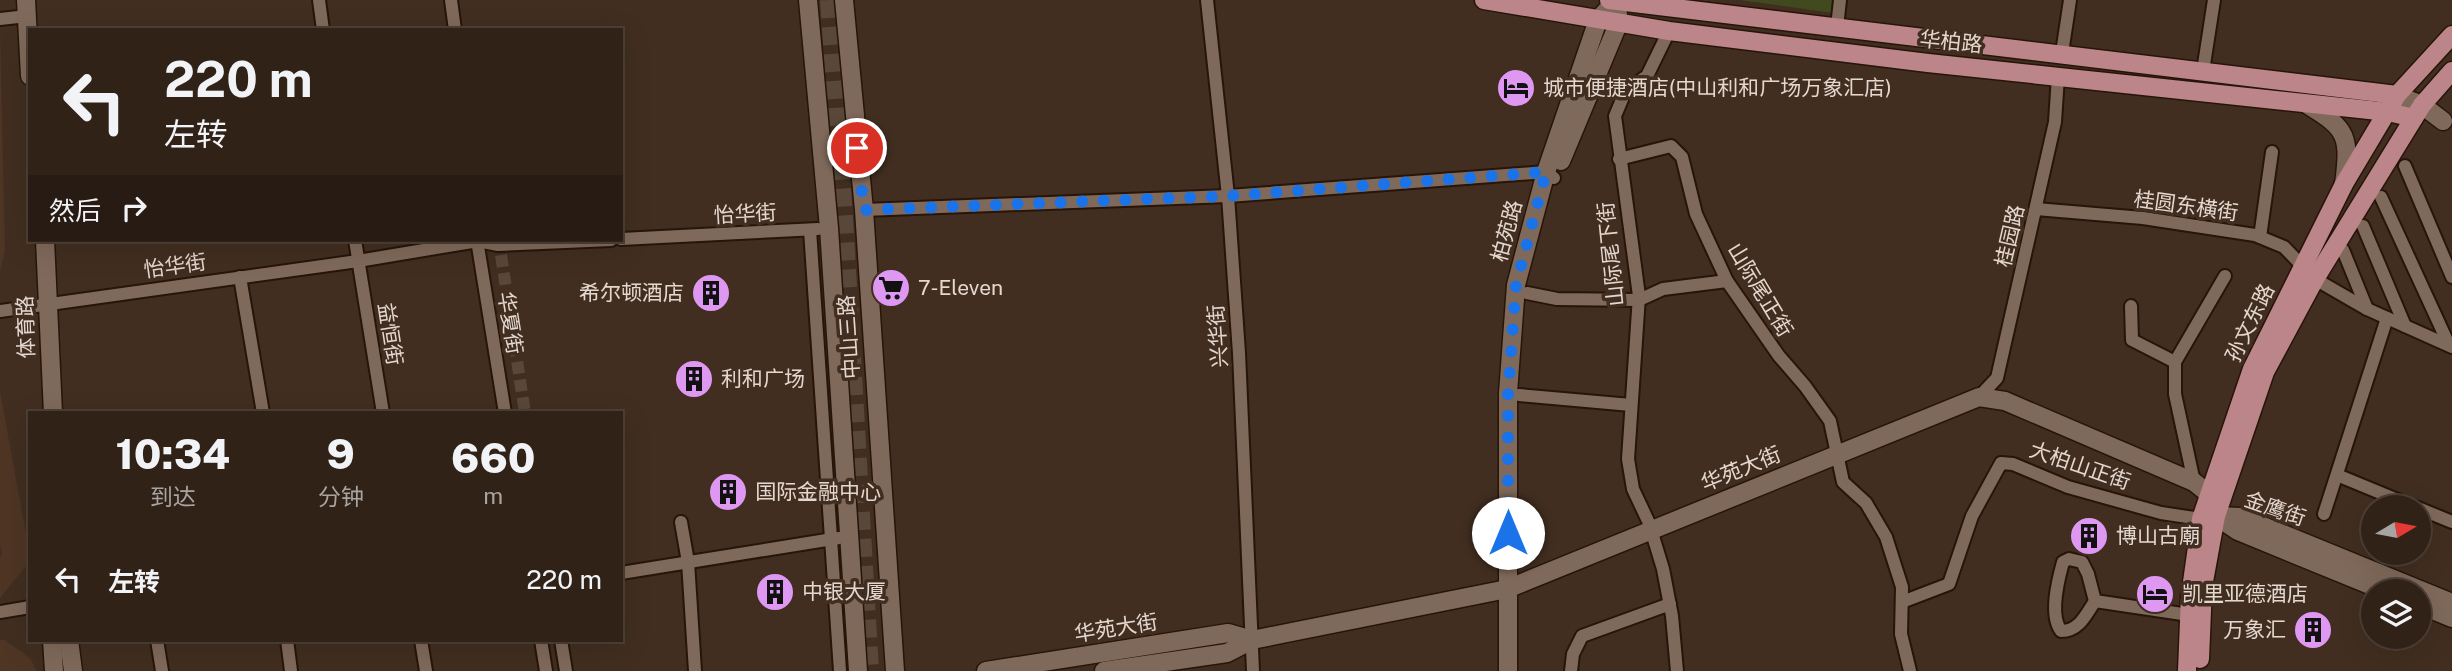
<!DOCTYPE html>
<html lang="zh">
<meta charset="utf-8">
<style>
body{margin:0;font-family:"Public Sans","Noto Sans SC",sans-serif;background:#392a21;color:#f1f3f6;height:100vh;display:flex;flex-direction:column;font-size:26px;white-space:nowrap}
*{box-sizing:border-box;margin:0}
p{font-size:23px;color:#a8a4a2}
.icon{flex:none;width:38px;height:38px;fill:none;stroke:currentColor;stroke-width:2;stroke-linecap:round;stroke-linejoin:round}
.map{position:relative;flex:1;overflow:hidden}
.sheet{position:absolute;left:28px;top:411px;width:595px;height:231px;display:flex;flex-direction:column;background:#312218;border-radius:0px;box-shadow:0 7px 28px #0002,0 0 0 2px #4c3f37}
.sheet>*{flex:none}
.banner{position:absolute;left:28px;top:28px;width:595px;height:214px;border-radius:0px;box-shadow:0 7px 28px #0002,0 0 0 2px #4c3f37;background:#312218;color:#f1f3f6;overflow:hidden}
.needle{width:46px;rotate:80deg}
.tools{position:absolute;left:2361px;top:495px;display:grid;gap:14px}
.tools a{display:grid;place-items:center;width:70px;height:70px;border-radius:50%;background:#312218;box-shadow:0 7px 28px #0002,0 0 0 2px #4c3f37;font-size:35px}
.pin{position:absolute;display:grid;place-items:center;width:60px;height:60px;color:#fff;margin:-30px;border:4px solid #fff;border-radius:50%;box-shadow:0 2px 7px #0007}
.me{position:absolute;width:77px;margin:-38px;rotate:0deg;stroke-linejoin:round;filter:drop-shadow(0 0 5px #0008)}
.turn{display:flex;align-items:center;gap:24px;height:147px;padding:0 21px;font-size:32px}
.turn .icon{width:91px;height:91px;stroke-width:2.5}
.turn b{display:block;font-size:49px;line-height:60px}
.then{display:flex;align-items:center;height:66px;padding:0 21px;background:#0003;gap:14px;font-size:26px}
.eta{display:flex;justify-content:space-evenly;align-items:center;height:119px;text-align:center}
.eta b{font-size:42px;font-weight:800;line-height:49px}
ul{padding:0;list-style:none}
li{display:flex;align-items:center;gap:21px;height:98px;padding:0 21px}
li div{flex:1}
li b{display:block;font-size:26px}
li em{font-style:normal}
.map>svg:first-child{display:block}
</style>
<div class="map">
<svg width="2452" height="671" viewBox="0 0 2452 671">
<rect width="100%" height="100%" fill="#412e20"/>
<g fill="#4e3524">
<polygon points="0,29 5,250 0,272"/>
<polygon points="0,391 30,556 30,561 0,598 0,557 2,554 0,543"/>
<polygon points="0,640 5,640 30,658 37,671 0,671"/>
</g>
<polygon fill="#414a1f" points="1740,0 1835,0 1833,13"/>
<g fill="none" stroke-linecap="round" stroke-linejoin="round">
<polyline stroke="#59473a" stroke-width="12" stroke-dasharray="12 6" stroke-linecap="butt" points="501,255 525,413"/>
<polyline stroke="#59473a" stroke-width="18" stroke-dasharray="18 9" stroke-linecap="butt" points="829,0 844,218 870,671"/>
<defs>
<g id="street">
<polyline points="319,0 323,30"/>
<polyline points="451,0 455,30"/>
<polyline points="1207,0 1228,196 1239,353 1253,671"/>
<polyline points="0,19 27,16"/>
<polyline points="1837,27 1840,0"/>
<polyline points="1669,31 1647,76 1626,90 1615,116 1639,296 1628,459 1633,489 1649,523 1663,569 1672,616 1677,671"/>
<polyline points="2062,53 2070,0"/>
<polyline points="2203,71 2214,0"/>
<polyline points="1619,159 1671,146 1682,157 1696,214 1727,281 1779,356 1805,386 1830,421 1843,482 1866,503 1886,537 1902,587 1901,634 1910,671"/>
<polyline points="2405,166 2452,277"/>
<polyline points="2381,197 2449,345"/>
<polyline points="2036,209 2143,218 2255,235 2284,247 2315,279 2367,309 2452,347"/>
<polyline points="864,210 1228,196 1546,172 1554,178"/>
<polyline points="2363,226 2405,326"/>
<polyline points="810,230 840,671"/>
<polyline points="2260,237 2272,152"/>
<polyline points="621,239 818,229"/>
<polyline points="355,240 383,413"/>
<polyline points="477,240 505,413"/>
<polyline points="2343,250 2367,309"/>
<polyline points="240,277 263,413"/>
<polyline points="1527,293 1557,299 1639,300 1663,289 1727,281"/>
<polyline points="2131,306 2132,340 2175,362"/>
<polyline points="0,311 358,261 478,241 498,245 611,240"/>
<polyline points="1519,395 1631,405"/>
<polyline points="1979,397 1997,378 2055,122 2058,76"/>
<polyline points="2337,475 2417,508"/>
<polyline points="2194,482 2175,394 2175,362 2225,276"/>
<polyline points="2418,508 2452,522"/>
<polyline points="2324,514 2387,318"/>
<polyline points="681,522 688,562 695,671"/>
<polyline points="621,573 839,538"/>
<path d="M2095,601C2086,615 2079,631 2061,631C2049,615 2058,580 2063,562L2069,559L2082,562L2088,574L2095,601L2189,615"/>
<polyline points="1902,602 1949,584 1972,516 2001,463 2013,464 2068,487 2161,513 2201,519 2209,518"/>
<polyline points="0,612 30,607"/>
<polyline points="157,640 162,671"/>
<polyline points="287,640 291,671"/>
<polyline points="421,640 426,671"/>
<polyline points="541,640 546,671"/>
<polyline points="561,640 566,671"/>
<polyline points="1571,671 1573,654 1582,636 1670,604"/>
</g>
<g id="secondary">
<polyline points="26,0 30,76"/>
<polyline points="808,0 829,228 858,671"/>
<polyline points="844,0 864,210 895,671"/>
<polyline points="2397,95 2422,105 2443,121"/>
<path d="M2308,105C2348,129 2350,137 2344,184"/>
<polyline points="1561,161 1619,22 1617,8"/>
<polyline points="45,240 53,413"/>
<polyline points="2216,516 2241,517 2452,603"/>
<polyline points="2216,516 2238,531 2387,592"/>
<polyline points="2418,604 2452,618"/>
<polyline points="52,640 54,671"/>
<polyline points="69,640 73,671"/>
<polyline points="986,671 1228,633 1252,640"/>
<polyline points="1104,671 1227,653 1252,640 1507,589 1979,397 2005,401 2194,482 2209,494 2213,506"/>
<polyline points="1508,671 1508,393 1516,285 1546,172 1598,20 1616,0"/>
</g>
<g id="primary">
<polyline points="1484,0 1669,31 1928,63 2388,112 2414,118"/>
<polyline points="1609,0 2397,95"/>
<polyline points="2200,659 2203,587 2216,516 2265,372 2315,279 2398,144 2422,105 2452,71"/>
<polyline points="2187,671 2190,596 2201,519 2252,369 2344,184 2397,95 2452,35"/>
</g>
</defs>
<use href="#street" stroke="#271509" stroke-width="16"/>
<use href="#secondary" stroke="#271509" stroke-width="21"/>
<use href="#primary" stroke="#271509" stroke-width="21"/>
<use href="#street" stroke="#7f695a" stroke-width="12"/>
<use href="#secondary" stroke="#7f695a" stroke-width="18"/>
<use href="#primary" stroke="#bc8589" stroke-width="18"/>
</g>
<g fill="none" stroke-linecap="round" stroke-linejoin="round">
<polyline stroke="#1a73e8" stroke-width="12" stroke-dasharray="0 21.6" points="857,148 864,210 1228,196 1546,172 1516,285 1508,393 1508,533"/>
</g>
<defs>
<symbol id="hotel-disc" viewBox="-11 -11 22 22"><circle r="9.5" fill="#df98f2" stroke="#412e20"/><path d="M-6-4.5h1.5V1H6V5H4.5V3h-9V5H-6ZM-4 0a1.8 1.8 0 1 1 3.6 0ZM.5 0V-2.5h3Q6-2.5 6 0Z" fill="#111"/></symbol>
<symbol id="supermarket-disc" viewBox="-11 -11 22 22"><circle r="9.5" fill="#df98f2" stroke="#412e20"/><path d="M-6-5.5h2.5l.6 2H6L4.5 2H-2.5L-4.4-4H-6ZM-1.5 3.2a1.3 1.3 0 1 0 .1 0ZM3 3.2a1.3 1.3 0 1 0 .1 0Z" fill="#111"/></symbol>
<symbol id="building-disc" viewBox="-11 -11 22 22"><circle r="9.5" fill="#df98f2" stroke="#412e20"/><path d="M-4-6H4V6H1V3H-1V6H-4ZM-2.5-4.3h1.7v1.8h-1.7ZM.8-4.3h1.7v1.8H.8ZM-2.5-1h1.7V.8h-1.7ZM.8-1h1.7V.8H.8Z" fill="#111"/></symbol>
</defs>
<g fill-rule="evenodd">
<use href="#hotel-disc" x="1494" y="66" width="44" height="44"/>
<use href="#supermarket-disc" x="869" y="266" width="44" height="44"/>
<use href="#building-disc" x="689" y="271" width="44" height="44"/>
<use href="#building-disc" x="672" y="357" width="44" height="44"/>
<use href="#building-disc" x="706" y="470" width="44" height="44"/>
<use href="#building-disc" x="2067" y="514" width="44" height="44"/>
<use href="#building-disc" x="753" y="570" width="44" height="44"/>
<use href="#hotel-disc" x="2133" y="572" width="44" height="44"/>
<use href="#building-disc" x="2291" y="608" width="44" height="44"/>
</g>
<g text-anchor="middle" stroke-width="7" stroke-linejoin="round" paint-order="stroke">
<g font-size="21" fill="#e4d7cf" stroke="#412e20">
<text transform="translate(1951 42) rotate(6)" y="7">华柏路</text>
<text transform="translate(2186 206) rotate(8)" y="7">桂圆东横街</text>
<text transform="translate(745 214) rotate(-3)" y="7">怡华街</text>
<text transform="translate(1507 231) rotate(-75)" y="7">柏苑路</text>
<text transform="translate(2010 236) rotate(-77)" y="7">桂园路</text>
<text transform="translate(1611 254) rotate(-96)" y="7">山际尾下街</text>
<text transform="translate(175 266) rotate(-8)" y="7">怡华街</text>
<text transform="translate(1760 290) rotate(59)" y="7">山际尾正街</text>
<text transform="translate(510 323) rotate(81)" y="7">华夏街</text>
<text transform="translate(2250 323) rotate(-64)" y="7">孙文东路</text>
<text transform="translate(26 327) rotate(-92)" y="7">体育路</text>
<text transform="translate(390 334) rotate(81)" y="7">益恒街</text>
<text transform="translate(1218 336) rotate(-94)" y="7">兴华街</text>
<text transform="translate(849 337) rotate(-94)" y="7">中山三路</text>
<text transform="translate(2080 466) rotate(19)" y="7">大柏山正街</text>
<text transform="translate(1741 469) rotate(-22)" y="7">华苑大街</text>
<text transform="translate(2275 509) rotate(19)" y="7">金鹰街</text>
<text transform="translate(1116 628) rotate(-9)" y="7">华苑大街</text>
</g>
<g font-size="21" fill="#e4d7cf" stroke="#412e20" text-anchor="start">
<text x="1543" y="95">城市便捷酒店(中山利和广场万象汇店)</text>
<text x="918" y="295">7-Eleven</text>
<text x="684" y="300" text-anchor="end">希尔顿酒店</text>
<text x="721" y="386">利和广场</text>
<text x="755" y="499">国际金融中心</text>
<text x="2116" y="543">博山古廟</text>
<text x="802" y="599">中银大厦</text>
<text x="2182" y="601">凯里亚德酒店</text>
<text x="2286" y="637" text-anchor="end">万象汇</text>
</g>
</g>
</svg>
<div class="tools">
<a><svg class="needle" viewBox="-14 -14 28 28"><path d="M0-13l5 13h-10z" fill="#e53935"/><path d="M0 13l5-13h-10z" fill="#a8a4a2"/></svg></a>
<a><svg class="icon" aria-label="layers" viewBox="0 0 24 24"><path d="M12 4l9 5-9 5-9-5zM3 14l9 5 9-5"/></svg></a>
</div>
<div class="pin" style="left:857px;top:148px;background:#d93025"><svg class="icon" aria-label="arrive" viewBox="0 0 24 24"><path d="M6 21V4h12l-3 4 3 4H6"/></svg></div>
<svg class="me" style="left:1508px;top:533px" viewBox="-20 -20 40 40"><circle r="19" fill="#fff"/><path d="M0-13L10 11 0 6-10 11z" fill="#1a73e8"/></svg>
<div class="banner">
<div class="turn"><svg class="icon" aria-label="left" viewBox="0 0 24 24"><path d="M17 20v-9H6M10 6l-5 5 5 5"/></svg><div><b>220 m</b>左转</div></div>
<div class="then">然后<svg class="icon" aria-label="right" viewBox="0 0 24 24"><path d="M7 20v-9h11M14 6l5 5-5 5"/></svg></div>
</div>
<section class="sheet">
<div class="eta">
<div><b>10:34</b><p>到达</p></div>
<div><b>9</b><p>分钟</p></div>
<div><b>660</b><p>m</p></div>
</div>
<ul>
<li><svg class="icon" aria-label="left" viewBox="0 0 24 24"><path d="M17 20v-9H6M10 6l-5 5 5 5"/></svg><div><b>左转</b></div><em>220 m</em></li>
</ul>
</section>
</div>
